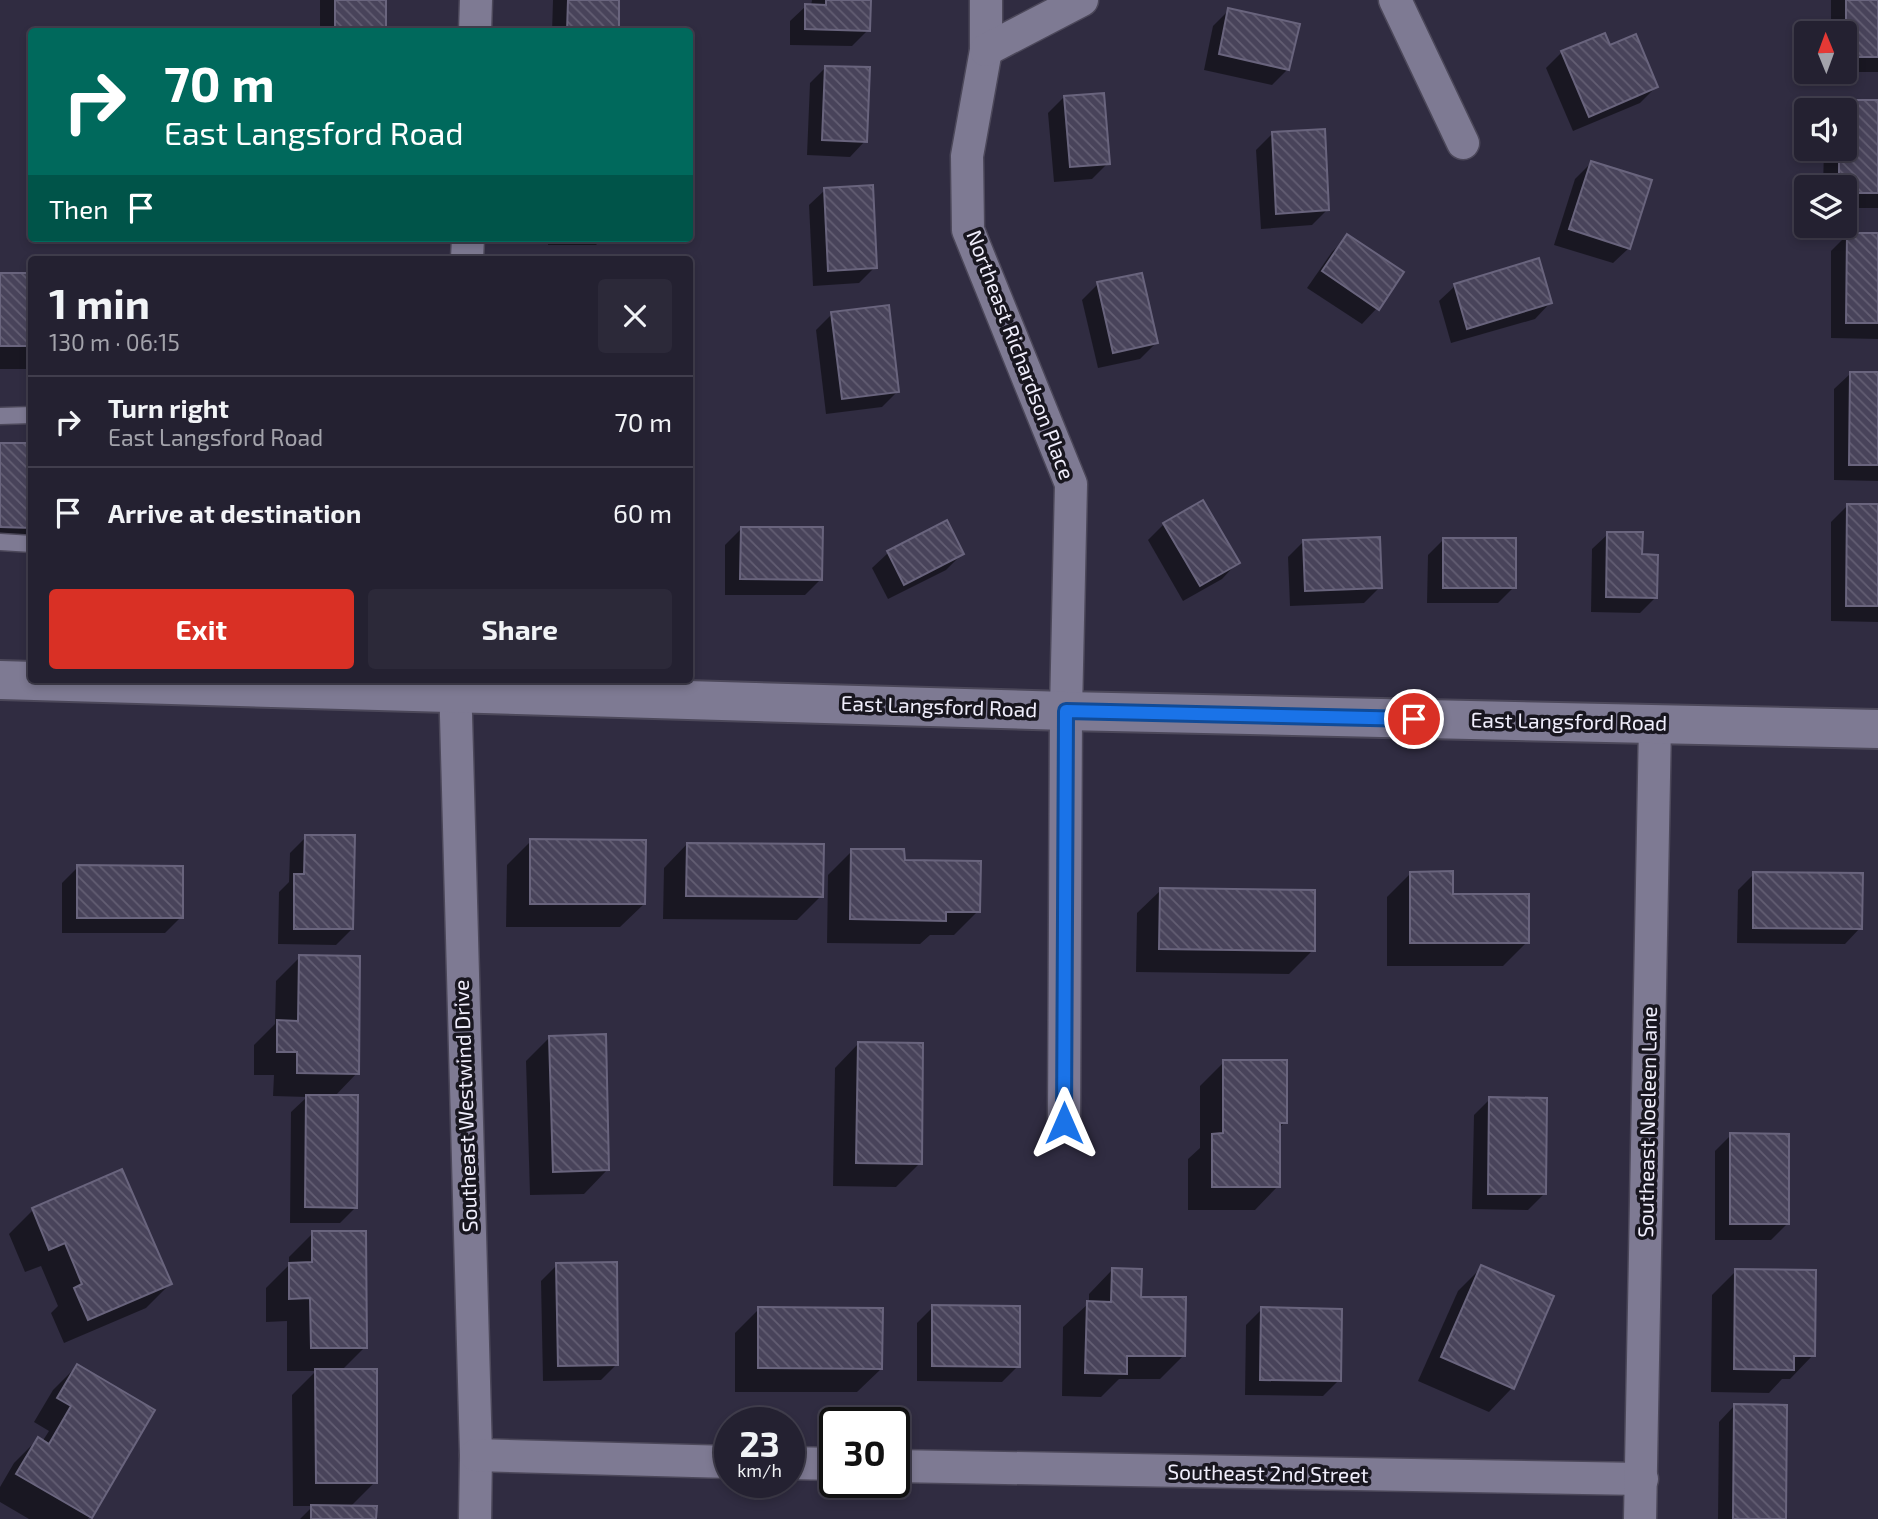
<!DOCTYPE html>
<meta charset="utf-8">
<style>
body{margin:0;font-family:"Exo 2",sans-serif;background:#2c2939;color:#f1f3f6;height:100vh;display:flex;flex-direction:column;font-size:26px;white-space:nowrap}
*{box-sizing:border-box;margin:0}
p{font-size:23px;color:#a3a3ab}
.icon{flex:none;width:38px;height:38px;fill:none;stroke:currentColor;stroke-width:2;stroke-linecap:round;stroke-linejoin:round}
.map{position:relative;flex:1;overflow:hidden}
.panel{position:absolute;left:28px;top:256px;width:665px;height:427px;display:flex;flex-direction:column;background:#242131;border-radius:7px;box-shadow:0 4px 10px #0003,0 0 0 2px #413e4d}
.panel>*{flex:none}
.banner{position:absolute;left:28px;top:28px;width:665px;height:214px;border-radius:7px;box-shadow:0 4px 10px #0003,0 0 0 2px #413e4d;background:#00695c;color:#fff;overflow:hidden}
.needle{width:46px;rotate:359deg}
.controls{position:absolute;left:1794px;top:21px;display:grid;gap:14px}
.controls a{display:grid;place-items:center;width:63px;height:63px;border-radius:7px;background:#242131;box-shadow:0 4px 10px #0003,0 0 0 2px #413e4d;font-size:35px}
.speed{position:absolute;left:714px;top:1407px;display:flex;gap:14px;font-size:35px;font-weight:700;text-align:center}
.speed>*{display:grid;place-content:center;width:91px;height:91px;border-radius:50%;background:#242131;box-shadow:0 4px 10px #0003,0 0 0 2px #413e4d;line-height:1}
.speed small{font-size:18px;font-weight:400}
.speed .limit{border:4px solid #111;border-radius:10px;background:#fff;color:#111}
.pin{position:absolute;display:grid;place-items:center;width:60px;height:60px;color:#fff;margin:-30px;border:4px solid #fff;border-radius:50%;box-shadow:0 2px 7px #0007}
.me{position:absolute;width:77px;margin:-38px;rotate:0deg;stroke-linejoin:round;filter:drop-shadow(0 0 5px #0008)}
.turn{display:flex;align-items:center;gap:24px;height:147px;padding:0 21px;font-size:32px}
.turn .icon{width:91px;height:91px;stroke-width:2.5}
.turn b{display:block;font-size:49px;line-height:60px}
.then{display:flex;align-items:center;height:66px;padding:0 21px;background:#0003;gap:14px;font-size:26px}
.round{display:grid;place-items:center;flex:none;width:74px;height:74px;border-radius:7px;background:#2c2939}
.head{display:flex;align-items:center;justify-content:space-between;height:119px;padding:0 21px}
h1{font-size:42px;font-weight:700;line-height:52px}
.primary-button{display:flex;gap:14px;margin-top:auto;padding:14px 21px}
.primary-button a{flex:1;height:80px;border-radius:7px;background:#d93025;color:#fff;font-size:28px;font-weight:700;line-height:80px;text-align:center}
.primary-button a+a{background:#2c2939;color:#f1f3f6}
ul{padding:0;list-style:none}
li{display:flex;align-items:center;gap:21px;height:91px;padding:0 21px;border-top:2px solid #413e4d}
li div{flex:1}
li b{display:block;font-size:26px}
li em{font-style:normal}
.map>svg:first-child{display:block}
</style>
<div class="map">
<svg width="1878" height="1519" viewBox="0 0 1878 1519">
<defs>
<pattern id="building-back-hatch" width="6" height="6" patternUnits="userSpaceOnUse" patternTransform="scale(1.75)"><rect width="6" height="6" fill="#48435a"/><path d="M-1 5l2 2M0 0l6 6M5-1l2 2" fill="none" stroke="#635e73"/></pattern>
</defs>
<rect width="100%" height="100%" fill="#302c41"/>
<g fill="#0007">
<rect x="320" y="0" width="64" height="32"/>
<polygon points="553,0 617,0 617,32 552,32"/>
<polygon points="812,0 869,0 868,30 852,46 790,45 790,21 806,6 811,6"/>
<polygon points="1831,0 1878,0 1878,72 1831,72 1844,72 1844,33 1831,33"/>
<polygon points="1229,10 1288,69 1272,85 1204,70 1213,26"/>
<polygon points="1609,47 1656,87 1640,103 1573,131 1546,68 1562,52"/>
<polygon points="826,67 865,141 850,157 807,155 810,83"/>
<polygon points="1064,97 1108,163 1092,179 1054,182 1048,113"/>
<polygon points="1840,101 1878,102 1878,208 1844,208 1844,187 1823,187 1824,149 1844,149 1844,110 1831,110"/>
<polygon points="1272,134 1328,209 1312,225 1261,229 1256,150"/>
<polygon points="1591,163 1629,248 1613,263 1554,245 1575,179"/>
<polygon points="825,190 875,267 859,283 813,286 809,205"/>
<polygon points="1847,235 1878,235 1878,339 1831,338 1831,251"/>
<polygon points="1348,236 1377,308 1362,324 1307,288 1332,252"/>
<polygon points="548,238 603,238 596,245 548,245"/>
<rect x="0" y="275" width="32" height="94"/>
<polygon points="1098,284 1156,343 1140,359 1098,368 1082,300"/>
<polygon points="1455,286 1550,303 1535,319 1451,343 1439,301"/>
<polygon points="832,314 898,391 882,407 826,414 816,330"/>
<polygon points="1850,374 1878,374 1878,481 1834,480 1834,389"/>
<polygon points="0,444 32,445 32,551 0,551"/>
<polygon points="1202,502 1237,563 1222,579 1183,601 1148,540 1164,524"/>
<polygon points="1847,506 1878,506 1878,622 1831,621 1831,522"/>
<polygon points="741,529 821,579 805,595 725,595 725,545"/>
<polygon points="1608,534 1641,556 1656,597 1640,613 1591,612 1592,549"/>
<polygon points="1444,539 1514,587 1498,603 1427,603 1428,555"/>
<polygon points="1304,541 1380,587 1364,603 1290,606 1288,557"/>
<polygon points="888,553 962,554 946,570 888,599 872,568"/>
<polygon points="306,837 352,929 336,945 278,944 279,892 289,882 290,853"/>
<polygon points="531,841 644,904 620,927 506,927 507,865"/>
<polygon points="687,844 821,896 797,920 663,919 664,868"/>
<polygon points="852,851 903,862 978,911 954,935 930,935 920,944 827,943 828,875"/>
<polygon points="78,867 181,917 165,933 62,933 62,883"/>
<polygon points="1411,873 1451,896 1527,942 1503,966 1387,966 1387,897"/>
<polygon points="1754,874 1860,928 1845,944 1737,943 1738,890"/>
<polygon points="1161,890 1313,950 1289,974 1136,972 1137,913"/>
<polygon points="300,957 357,1073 334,1097 356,1207 340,1223 290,1223 291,1112 307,1097 273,1096 274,1075 254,1075 254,1045 275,1024 276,981"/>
<polygon points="550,1037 607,1170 584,1194 530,1195 526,1061"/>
<polygon points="858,1044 920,1163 896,1187 833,1186 835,1068"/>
<polygon points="1224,1062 1285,1122 1278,1129 1278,1186 1255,1210 1188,1210 1188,1159 1200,1148 1200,1086"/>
<polygon points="1490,1099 1544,1194 1528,1210 1472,1209 1474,1115"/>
<polygon points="1731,1135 1787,1224 1771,1240 1715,1240 1715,1151"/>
<polygon points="122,1172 170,1284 146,1308 64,1343 51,1313 58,1306 41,1266 25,1272 9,1234 33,1210"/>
<polygon points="313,1233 365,1347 341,1371 375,1482 350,1507 375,1519 300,1519 313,1506 293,1506 292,1395 316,1371 287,1371 287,1321 266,1322 266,1288 289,1265 289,1257"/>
<polygon points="557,1265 617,1364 601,1380 543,1381 541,1281"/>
<polygon points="1482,1267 1512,1388 1489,1412 1418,1381 1458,1291"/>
<polygon points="1112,1270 1140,1299 1184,1355 1160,1379 1119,1379 1101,1397 1062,1396 1063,1327 1089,1303 1089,1294"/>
<polygon points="1736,1271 1813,1355 1790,1379 1782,1379 1769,1393 1711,1392 1712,1295"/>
<polygon points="933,1307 1018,1366 1002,1382 917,1381 917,1323"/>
<polygon points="759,1309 881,1369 857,1392 735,1392 735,1333"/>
<polygon points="1262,1309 1339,1380 1323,1396 1245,1395 1246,1325"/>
<polygon points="77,1366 153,1411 88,1519 29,1519 0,1502 0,1487 14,1463 38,1439 42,1442 49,1431 34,1422 53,1390"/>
<polygon points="1734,1406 1784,1519 1718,1519 1719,1422"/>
</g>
<g fill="url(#building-back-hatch)" stroke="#69647d" stroke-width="2">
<rect x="335" y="0" width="51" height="32"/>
<polygon points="568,0 619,0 619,32 567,32"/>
<polygon points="826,0 871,0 870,31 805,29 805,4 826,5"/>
<rect x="1846" y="0" width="32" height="57"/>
<polygon points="1228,8 1300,24 1289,70 1219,54"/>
<polygon points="1605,33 1610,45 1636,34 1658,87 1589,117 1561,51"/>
<polygon points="825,66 870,67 867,142 822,140"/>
<polygon points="1104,93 1110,164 1070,167 1064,96"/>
<polygon points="1839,100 1878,100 1878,193 1844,193 1844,187 1839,187 1839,149 1844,149 1844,110 1839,110"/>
<polygon points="1325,129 1329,210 1276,214 1272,132"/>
<polygon points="1591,161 1652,180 1630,249 1569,229"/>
<polygon points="873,185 877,268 828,271 824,188"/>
<polygon points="1847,233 1878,233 1878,323 1846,323"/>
<polygon points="1347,234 1404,272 1379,310 1322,271"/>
<polygon points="1539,258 1552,303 1467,329 1454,284"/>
<rect x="0" y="273" width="32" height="73"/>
<polygon points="1142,273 1158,343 1113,353 1097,282"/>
<polygon points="889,305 899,392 842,399 831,312"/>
<polygon points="1850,372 1878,372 1878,465 1849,465"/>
<polygon points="0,443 32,443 32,528 0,527"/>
<polygon points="1203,500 1240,563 1200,586 1163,523"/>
<polygon points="1847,504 1878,504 1878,606 1846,606"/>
<polygon points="947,520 964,554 904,585 887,551"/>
<polygon points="741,527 823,527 822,580 740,579"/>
<polygon points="1607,532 1643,532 1642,554 1658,555 1657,598 1606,597"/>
<polygon points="1380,537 1382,588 1305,591 1303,540"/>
<rect x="1443" y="538" width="73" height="50"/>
<polygon points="305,835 355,835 353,929 294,929 294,874 304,874"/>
<polygon points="530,839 646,840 645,904 530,904"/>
<polygon points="687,843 824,844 823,897 686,896"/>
<polygon points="851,849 904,849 905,860 981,861 980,912 946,912 946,921 850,919"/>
<polygon points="77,865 183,866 183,918 77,918"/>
<polygon points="1453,871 1453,894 1529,894 1529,943 1410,943 1410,872"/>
<polygon points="1753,872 1863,873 1862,929 1753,928"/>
<polygon points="1160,888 1315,890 1315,951 1159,949"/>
<polygon points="299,955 360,956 359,1074 297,1073 297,1052 277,1052 277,1020 298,1021"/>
<polygon points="606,1034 609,1170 553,1172 549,1036"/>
<polygon points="858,1042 923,1043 922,1164 856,1163"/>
<polygon points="1223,1060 1287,1060 1287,1123 1280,1123 1280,1187 1212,1187 1212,1134 1223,1133"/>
<polygon points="306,1095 358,1095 357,1208 305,1207"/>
<polygon points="1489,1097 1547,1098 1546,1194 1488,1194"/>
<polygon points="1730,1133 1789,1134 1789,1224 1730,1224"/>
<polygon points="122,1169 172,1284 88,1320 74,1288 82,1284 65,1243 49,1250 32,1208"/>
<polygon points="312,1231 366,1231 367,1348 311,1348 310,1298 289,1299 289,1263 312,1262"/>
<polygon points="617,1262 618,1365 558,1366 556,1263"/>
<polygon points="1481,1265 1554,1296 1514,1389 1441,1357"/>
<polygon points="1112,1268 1142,1269 1141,1297 1186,1297 1185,1356 1127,1356 1127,1374 1085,1373 1087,1301 1111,1302"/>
<polygon points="1735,1269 1816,1270 1815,1356 1794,1356 1794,1370 1734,1369"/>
<polygon points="932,1305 1020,1306 1020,1367 932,1366"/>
<polygon points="758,1307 883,1308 882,1369 758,1368"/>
<polygon points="1261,1307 1342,1309 1341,1381 1260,1380"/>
<polygon points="77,1364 155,1410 92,1518 16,1474 38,1437 49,1444 71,1406 57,1398"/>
<polygon points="315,1369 377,1369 377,1483 316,1483"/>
<polygon points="1734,1404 1787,1405 1786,1519 1733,1519"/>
<polygon points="311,1505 377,1506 376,1519 311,1519"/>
</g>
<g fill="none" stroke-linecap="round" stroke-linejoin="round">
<defs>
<g id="service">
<polyline points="0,416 32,415"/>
<polyline points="0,542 32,544"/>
</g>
<g id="minor">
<polyline points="986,0 986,50 967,156 968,230 1071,484 1066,711 1064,1123"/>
<polyline points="1395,0 1463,143"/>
<polyline points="475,32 476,0"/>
<polyline points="986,50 1082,0"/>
<polyline points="467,259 468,238"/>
<polyline points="455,679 476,1455 475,1519"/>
<polyline points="476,1455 730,1462"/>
<polyline points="789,1463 835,1464"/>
<polyline points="894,1466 1642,1479"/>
<polyline points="1640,1519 1655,724"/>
</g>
<polyline id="tertiary" points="0,680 1066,711 1878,729"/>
</defs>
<use href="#service" stroke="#4c485a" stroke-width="19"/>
<use href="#minor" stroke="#4c485a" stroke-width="35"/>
<use href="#tertiary" stroke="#4c485a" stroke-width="42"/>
<use href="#service" stroke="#7e7a93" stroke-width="16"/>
<use href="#minor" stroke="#7e7a93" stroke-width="32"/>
<use href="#tertiary" stroke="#7e7a93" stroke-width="38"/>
</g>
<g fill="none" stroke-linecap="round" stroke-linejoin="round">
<defs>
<polyline id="route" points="1064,1123 1066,711 1414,719"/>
</defs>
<use href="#route" stroke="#114b97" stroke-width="18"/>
<use href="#route" stroke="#1a73e8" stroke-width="12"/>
</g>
<g text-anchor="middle" stroke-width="7" stroke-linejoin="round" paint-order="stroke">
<g font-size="21" fill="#f0eefc" stroke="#18161f">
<text transform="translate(1020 355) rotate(69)" y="7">Northeast Richardson Place</text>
<text transform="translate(939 707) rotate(2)" y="7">East Langsford Road</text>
<text transform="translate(1569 722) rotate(1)" y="7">East Langsford Road</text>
<text transform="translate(466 1106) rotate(-92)" y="7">Southeast Westwind Drive</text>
<text transform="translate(1648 1122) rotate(-89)" y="7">Southeast Noeleen Lane</text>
<text transform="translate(1268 1474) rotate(1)" y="7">Southeast 2nd Street</text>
</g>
</g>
</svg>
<div class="controls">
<a><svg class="needle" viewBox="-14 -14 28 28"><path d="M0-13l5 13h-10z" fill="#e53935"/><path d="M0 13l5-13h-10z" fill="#a3a3ab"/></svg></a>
<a><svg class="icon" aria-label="sound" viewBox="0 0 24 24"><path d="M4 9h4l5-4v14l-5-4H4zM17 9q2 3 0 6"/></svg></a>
<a><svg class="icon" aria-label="layers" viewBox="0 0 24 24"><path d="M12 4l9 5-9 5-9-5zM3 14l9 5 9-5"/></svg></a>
</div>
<div class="speed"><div>23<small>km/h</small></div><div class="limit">30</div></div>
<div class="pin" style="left:1414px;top:719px;background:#d93025"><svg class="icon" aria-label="arrive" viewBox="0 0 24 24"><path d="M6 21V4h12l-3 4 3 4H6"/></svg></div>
<svg class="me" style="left:1064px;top:1123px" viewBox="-20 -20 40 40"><path d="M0-17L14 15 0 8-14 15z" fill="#1a73e8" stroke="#fff" stroke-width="4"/></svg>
<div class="banner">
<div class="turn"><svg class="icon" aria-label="right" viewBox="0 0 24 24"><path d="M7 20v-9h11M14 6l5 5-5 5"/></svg><div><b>70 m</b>East Langsford Road</div></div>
<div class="then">Then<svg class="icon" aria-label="arrive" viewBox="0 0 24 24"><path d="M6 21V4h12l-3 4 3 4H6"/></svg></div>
</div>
<section class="panel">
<div class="head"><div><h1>1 min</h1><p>130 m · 06:15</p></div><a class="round"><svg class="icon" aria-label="close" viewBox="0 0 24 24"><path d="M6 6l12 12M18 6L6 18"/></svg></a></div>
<ul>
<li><svg class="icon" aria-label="right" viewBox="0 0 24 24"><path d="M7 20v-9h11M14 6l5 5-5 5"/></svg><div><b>Turn right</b><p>East Langsford Road</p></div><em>70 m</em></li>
<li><svg class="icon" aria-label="arrive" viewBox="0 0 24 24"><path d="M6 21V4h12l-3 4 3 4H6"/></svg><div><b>Arrive at destination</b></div><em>60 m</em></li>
</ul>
<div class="primary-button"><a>Exit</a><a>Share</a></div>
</section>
</div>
